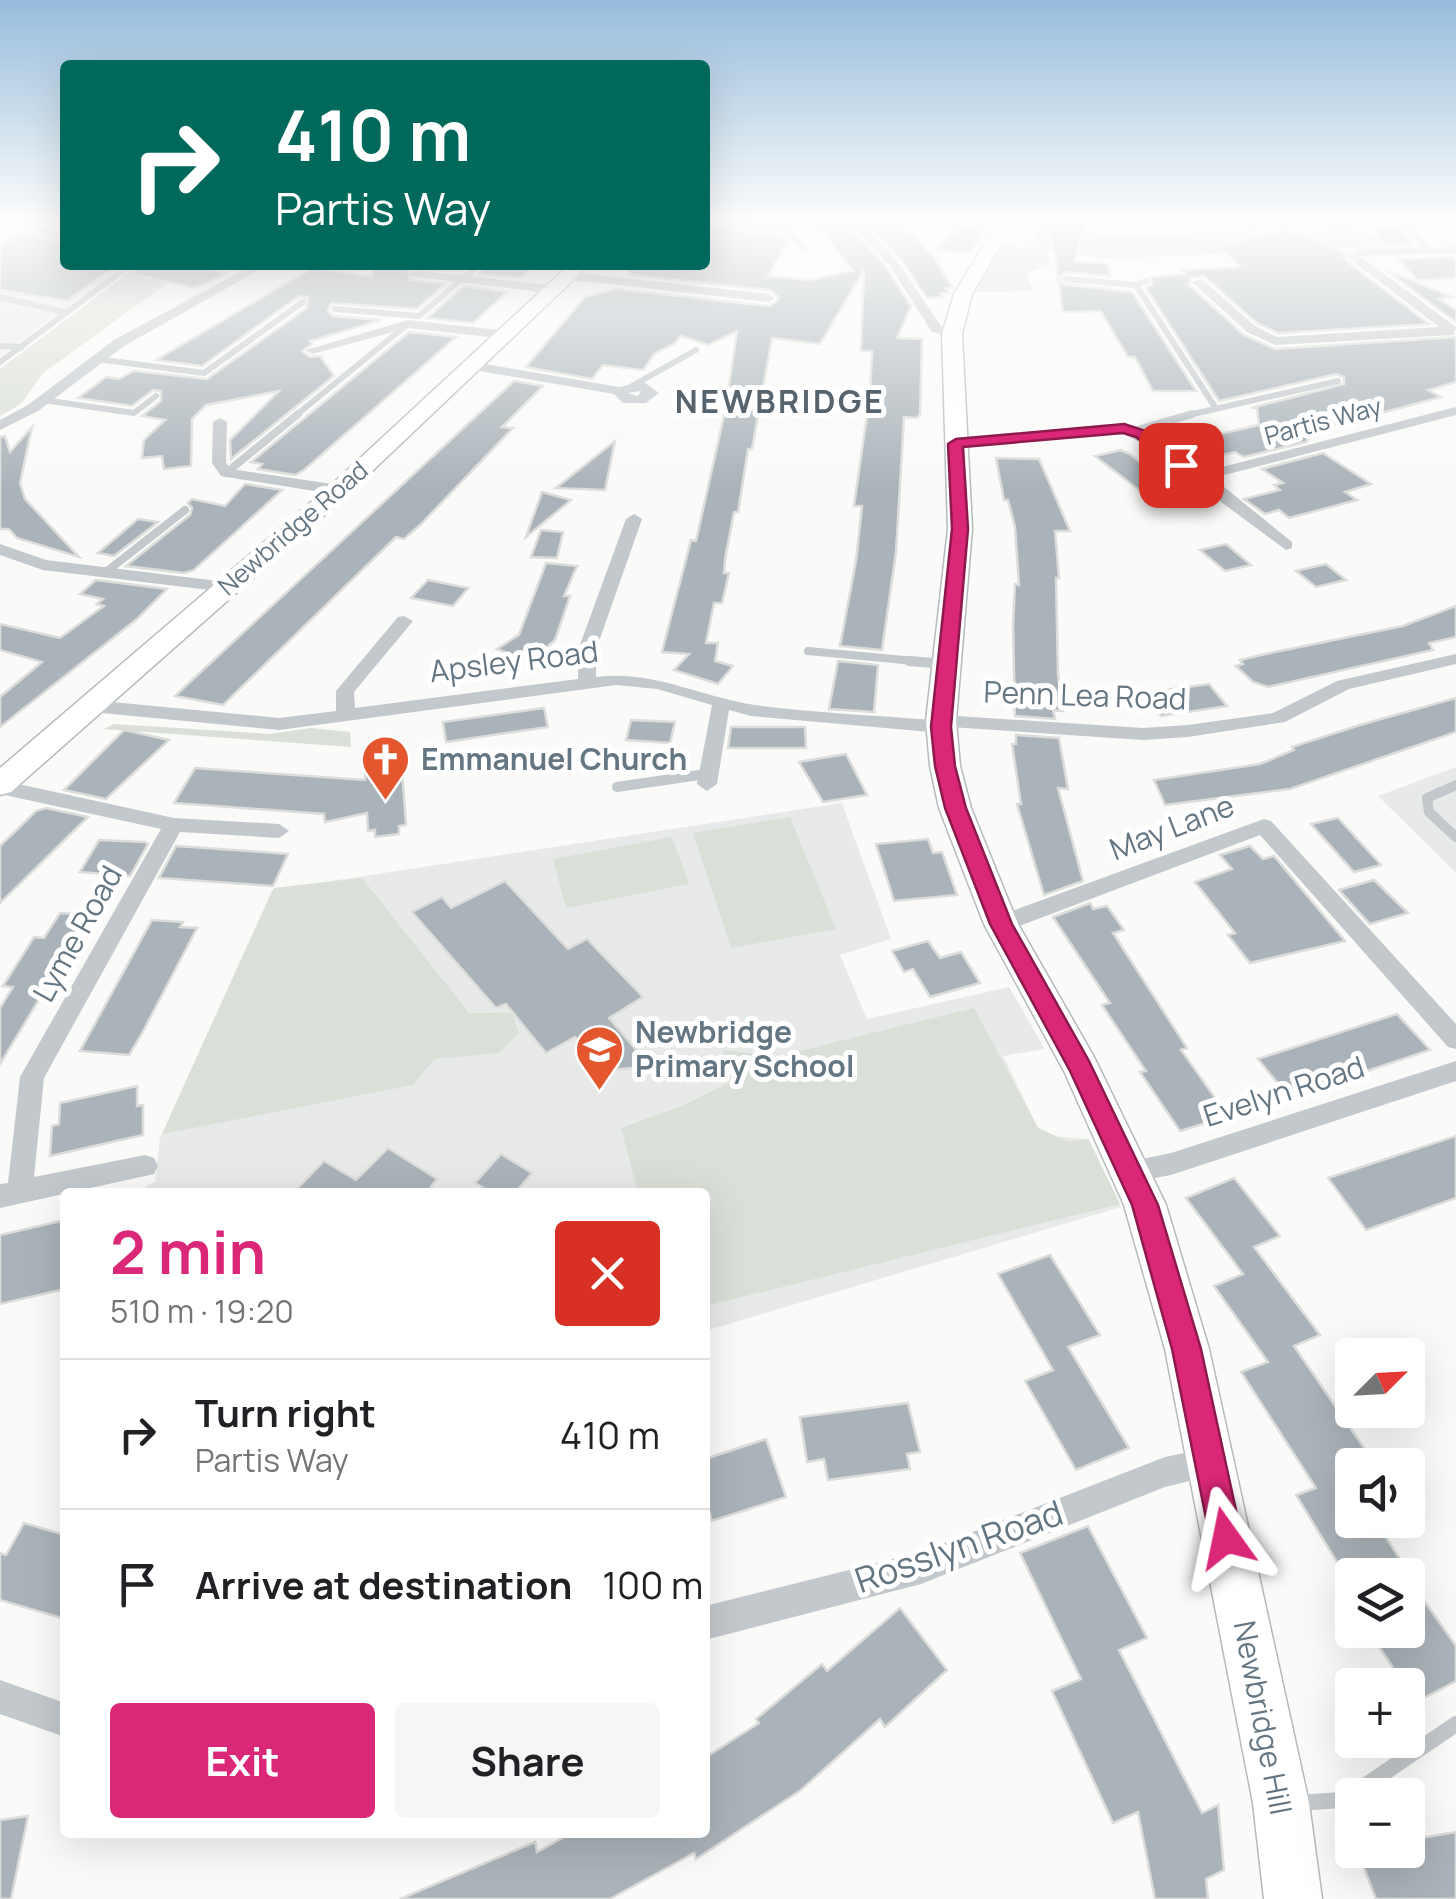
<!DOCTYPE html>
<meta charset="utf-8">
<style>
body{margin:0;font-family:Manrope,sans-serif;background:#f6f6f6;color:#202124;height:100vh;display:flex;flex-direction:column;font-size:38px;white-space:nowrap}
*{box-sizing:border-box;margin:0}
p{font-size:32px;color:#757577}
.icon{flex:none;width:55px;height:55px;fill:none;stroke:currentColor;stroke-width:2;stroke-linecap:round;stroke-linejoin:round}
.map{position:relative;flex:1;overflow:hidden}
.side{position:absolute;left:60px;top:1188px;width:650px;height:650px;display:flex;flex-direction:column;background:#fff;border-radius:10px;box-shadow:0 10px 40px #0002}
.side>*{flex:none}
.banner{position:absolute;left:60px;top:60px;width:650px;height:210px;border-radius:10px;box-shadow:0 10px 40px #0002;background:#00695c;color:#fff;overflow:hidden}
.needle{width:65px;rotate:66deg}
.fabs{position:absolute;left:1335px;top:1338px;display:grid;gap:20px}
.fabs a{display:grid;place-items:center;width:90px;height:90px;border-radius:10px;background:#fff;box-shadow:0 10px 40px #0002;font-size:50px}
.pin{position:absolute;display:grid;place-items:center;width:85px;height:85px;color:#fff;margin:-42px;border-radius:20px;box-shadow:0 5px 15px #0006}
.me{position:absolute;width:110px;margin:-55px;rotate:348deg;stroke-linejoin:round;filter:drop-shadow(0 0 8px #0008)}
.turn{display:flex;align-items:center;gap:35px;height:210px;padding:0 50px;font-size:45px}
.turn .icon{width:130px;height:130px;stroke-width:2.5}
.turn b{display:block;font-size:70px;line-height:85px}
.round{display:grid;place-items:center;flex:none;width:105px;height:105px;border-radius:10px;background:#f6f6f6}
.summary{display:flex;align-items:center;justify-content:space-between;height:170px;padding:0 50px}
h1{font-size:60px;font-weight:700;line-height:75px;color:#db2777}
.button{display:flex;gap:20px;margin-top:auto;padding:20px 50px}
.button a{flex:1;height:115px;border-radius:10px;background:#db2777;color:#fff;font-size:40px;font-weight:700;line-height:115px;text-align:center}
.button a+a{background:#f6f6f6;color:#202124}
ul{padding:0;list-style:none}
li{display:flex;align-items:center;gap:30px;height:150px;padding:0 50px;border-top:2px solid #e0e0e0}
li div{flex:1}
li b{display:block;font-size:38px}
li em{font-style:normal}
.map>svg:first-child{display:block}
</style>
<div class="map">
<svg width="1456" height="1899" viewBox="0 0 1456 1899">
<rect width="100%" height="100%" fill="#fafaf8"/>
<g fill="#e8e9e9">
<polygon points="27,230 65,239 65,265 123,265 0,356 0,242"/>
<polygon points="1456,767 1456,873 1378,796"/>
<polygon points="842,803 891,939 840,955 867,1019 1009,987 1045,1049 1003,1056 1038,1128 1050,1136 1089,1139 1121,1207 705,1331 705,1192 144,1192 147,1185 155,1182 160,1138 272,890"/>
</g>
<g fill="#dadfd7">
<path d="M1281,222L1246,235L1267,241L1307,240L1306,233L1326,231L1329,225H1352L1357,232L1403,245L1107,259L1048,250L1050,264L1026,274L1034,291L975,292L998,245L1027,248L1036,241L1034,225C1115,242 1198,238 1281,222Z"/>
<polygon points="139,265 192,265 42,374 21,404 0,416 0,369"/>
<polygon points="114,724 270,734 311,728 350,732 351,747 104,729"/>
<polygon points="790,817 836,929 731,948 693,833"/>
<polygon points="672,837 689,884 566,908 553,859"/>
<polygon points="362,878 469,1013 512,1013 519,1033 499,1053 434,1059 413,1085 162,1134 274,888"/>
<polygon points="974,1008 1038,1128 1069,1142 1088,1139 1120,1204 705,1306 705,1192 638,1192 621,1128 682,1106 736,1079 722,1050 779,1056"/>
</g>
<g fill="#aab3b9" stroke="#dcdcda" stroke-width="2.5">
<polygon points="816,222 845,222 886,267 911,306 897,338 922,339 920,414 917,418 904,417 896,552 882,650 840,646 856,561 862,506 854,506 870,394 872,351 861,351 864,270 820,344 772,338 752,449 748,449 738,512 734,512 725,559 724,573 729,573 722,603 714,603 706,643 718,643 715,661 733,666 718,684 674,670 689,654 662,652 691,540 696,541 726,407 737,331 708,345 681,336 674,344 655,353 643,370 603,365 592,379 526,367 585,297 617,289 769,306 777,301 779,297 769,290 632,275 621,265 705,265 705,226 781,236 787,242 768,276 809,280 853,271"/>
<polygon points="865,222 899,222 932,255 953,288 946,288 949,293 940,293 942,297 927,298 900,258"/>
<polygon points="1050,222 1086,224 1074,262 1107,263 1110,276 1066,272 1060,276 1061,284 1132,292 1196,391 1153,391 1135,357 1128,357 1101,311 1063,312"/>
<polygon points="959,226 982,230 972,252 935,250"/>
<polygon points="1399,228 1413,244 1386,245 1372,229"/>
<polygon points="1288,229 1344,253 1344,259 1429,324 1278,333 1257,323 1204,276 1191,278 1189,285 1244,335 1275,349 1456,337 1456,382 1428,390 1441,397 1302,434 1309,439 1306,442 1244,457 1235,452 1195,461 1172,445 1259,425 1257,408 1251,408 1344,384 1344,377 1336,374 1219,401 1146,288 1152,284 1151,277 1186,274 1182,270 1240,267 1221,247"/>
<polygon points="23,234 65,243 65,265 118,265 67,301 0,290 0,244"/>
<polygon points="1456,257 1456,278 1418,280 1398,259"/>
<polygon points="137,265 192,265 228,273 195,288 134,274"/>
<polygon points="373,265 467,265 460,271 408,269 410,280 445,284 417,309 331,303 328,311 333,316 381,320 310,341 312,344 302,351 310,357 320,356 334,376 231,459 230,440 279,391 206,405 192,419 191,466 164,469 162,456 142,458 144,440 165,420 142,416 161,401 161,391 153,390 132,406 78,398 106,377 119,379 134,371 207,379 307,308 308,297 299,296 202,366 156,360 314,267 372,277"/>
<polygon points="485,265 535,265 521,278 479,274"/>
<polygon points="1384,269 1452,297 1439,299 1456,310 1456,322"/>
<polygon points="464,286 507,292 473,323 427,318"/>
<polygon points="409,332 456,337 304,470 295,475 258,469 262,464 251,462"/>
<polygon points="514,381 543,386 502,427 513,428 420,525 404,539 396,537 223,705 175,696"/>
<polygon points="32,427 20,483 25,499 79,557 17,538 9,529 0,529 0,437 5,436 10,452"/>
<polygon points="615,441 605,490 556,488"/>
<polygon points="1121,450 1130,454 1181,497 1156,503 1095,456"/>
<polygon points="1323,453 1371,484 1345,492 1357,500 1289,518 1279,510 1265,514 1244,499 1280,490 1274,485 1283,483 1262,469"/>
<polygon points="996,458 1039,459 1070,531 1055,531 1059,578 1056,578 1058,674 1063,711 1053,710 1055,719 1015,716 1013,625 1015,584 1019,585 1015,527 1008,500 1004,500"/>
<polygon points="245,484 282,490 194,570 184,573 126,566 190,515 192,508 188,503 192,499 225,506"/>
<polygon points="542,492 571,500 526,537"/>
<polygon points="138,519 158,522 114,556 98,553"/>
<polygon points="541,530 563,532 557,558 531,557"/>
<polygon points="1226,544 1251,565 1225,571 1200,550"/>
<polygon points="546,563 577,566 564,596 570,596 555,640 530,662 497,649 519,635"/>
<polygon points="1326,564 1346,580 1316,587 1296,571"/>
<polygon points="96,580 167,589 137,619 0,727 0,697 42,662 0,650 0,624 60,638 104,606 97,604 103,599 80,594"/>
<polygon points="428,580 468,588 453,606 411,598"/>
<polygon points="1456,606 1456,637 1429,643 1433,650 1268,687 1253,682 1236,666 1243,664 1240,660 1270,653 1403,626"/>
<polygon points="838,661 878,665 874,712 829,709"/>
<polygon points="1209,684 1227,706 1161,716 1145,693"/>
<polygon points="1456,698 1456,732 1290,789 1165,805 1154,780 1260,764 1294,750 1292,747 1360,725"/>
<polygon points="544,708 548,727 446,742 443,722"/>
<polygon points="631,720 675,722 670,743 626,740"/>
<polygon points="731,727 805,727 806,748 728,748"/>
<polygon points="124,730 169,740 106,799 64,790"/>
<polygon points="1016,735 1059,738 1068,789 1058,788 1083,881 1044,895 1017,804 1021,804 1012,744 1016,744"/>
<polygon points="846,754 867,795 823,802 799,762"/>
<polygon points="195,768 365,780 365,774 402,769 406,825 399,826 399,834 375,837 375,830 368,831 367,813 325,822 324,814 174,803"/>
<polygon points="46,808 88,817 0,903 0,846 36,811"/>
<polygon points="1338,818 1381,865 1354,872 1311,824"/>
<polygon points="928,839 933,853 942,852 957,895 894,901 876,844"/>
<polygon points="99,840 145,842 148,844 130,876 80,872"/>
<polygon points="176,846 263,852 288,854 273,886 159,878"/>
<polygon points="1250,846 1263,859 1274,856 1345,941 1250,963 1228,935 1235,933 1195,882 1232,869 1220,855"/>
<polygon points="1374,880 1408,913 1370,924 1339,890"/>
<polygon points="505,881 568,949 587,939 643,997 609,1018 651,1067 602,1070 575,1037 546,1053 506,1004 496,1008 412,912 442,897 451,908"/>
<polygon points="1090,903 1093,909 1107,906 1124,930 1113,933 1187,1048 1181,1050 1228,1116 1180,1131 1140,1072 1146,1071 1102,1005 1110,1003 1053,917"/>
<polygon points="60,913 90,915 0,1064 0,1008 13,987 3,986 34,937 44,938"/>
<polygon points="152,920 183,922 180,927 197,928 141,1035 129,1055 80,1051"/>
<polygon points="928,941 940,958 961,952 980,983 930,997 913,969 904,972 892,951"/>
<polygon points="1397,1014 1430,1050 1289,1097 1258,1059"/>
<polygon points="137,1086 137,1106 143,1105 143,1135 50,1156 52,1126 59,1124 60,1103"/>
<polygon points="1456,1136 1456,1198 1366,1230 1328,1178"/>
<polygon points="388,1148 437,1179 427,1192 294,1192 324,1161 356,1180"/>
<polygon points="501,1154 532,1173 516,1192 490,1192 475,1183"/>
<polygon points="1234,1178 1280,1236 1254,1247 1320,1335 1294,1346 1366,1451 1338,1462 1352,1485 1352,1520 1375,1520 1410,1575 1345,1575 1296,1495 1316,1488 1241,1372 1268,1362 1214,1286 1243,1274 1186,1198"/>
<polygon points="65,1220 65,1289 0,1304 0,1235"/>
<polygon points="1050,1255 1100,1335 1068,1347 1129,1448 1076,1470 1025,1381 1053,1370 998,1274"/>
<polygon points="908,1403 920,1452 907,1454 910,1469 828,1480 824,1459 807,1462 800,1417"/>
<polygon points="766,1439 786,1497 712,1521 705,1497 705,1459"/>
<polygon points="24,1523 65,1535 65,1619 0,1600 0,1553 6,1555"/>
<polygon points="1088,1526 1147,1638 1119,1650 1202,1813 1218,1805 1224,1870 1206,1879 1208,1899 1155,1899 1138,1812 1113,1823 1052,1691 1081,1679 1020,1553"/>
<polygon points="1408,1578 1456,1646 1456,1681 1416,1702 1368,1630 1408,1630"/>
<polygon points="900,1608 947,1670 885,1727 880,1719 801,1790 696,1859 694,1853 610,1899 400,1899 535,1842 537,1852 573,1832 705,1832 705,1758 759,1723 756,1719 822,1664 827,1671"/>
<polygon points="28,1816 11,1899 0,1899 0,1820"/>
<polygon points="1456,1832 1456,1899 1376,1899 1357,1850 1408,1850 1408,1840"/>
</g>
<g fill="none" stroke-linecap="round" stroke-linejoin="round">
<defs>
<g id="primary">
<polygon points="998,222 1015,222 972,294 962,334 972,529 956,721 960,766 971,808 1018,924 1094,1057 1166,1205 1209,1349 1309,1803 1322,1899 1264,1899 1253,1803 1165,1349 1124,1205 1064,1071 984,924 939,808 930,766 926,721 948,529 942,334 954,294"/>
<polygon points="569,265 589,265 347,495 11,792 0,795 0,768 331,485"/>
</g>
</defs>
<use href="#primary" stroke="#b5babe" stroke-width="3"/>
<g stroke="#c3c8cc" stroke-width="6">
<polyline points="726,222 784,229 805,249"/>
<polyline points="1406,226 1429,251"/>
<polyline points="41,231 65,236"/>
<polyline points="1066,279 1136,285"/>
<polyline points="1146,281 1136,285 1215,407"/>
<polyline points="0,297 64,312"/>
<polyline points="335,309 419,316 478,265"/>
<polyline points="0,346 21,347"/>
<polyline points="97,359 204,373 303,302"/>
<polyline points="0,362 130,265"/>
<polyline points="632,386 696,350"/>
<polyline points="43,400 134,413 156,396"/>
<polyline points="295,416 408,324"/>
<polyline points="1184,416 1338,381"/>
</g>
<g stroke="#c3c8cc" stroke-width="8">
<polyline points="1134,431 1192,414"/>
<polyline points="226,473 298,414"/>
<polyline points="106,572 185,510"/>
<polyline points="808,651 936,663"/>
</g>
<g stroke="#c3c8cc" stroke-width="10">
<polyline points="909,661 946,664"/>
<polyline points="1456,785 1427,798 1429,812 1456,837"/>
<polyline points="617,787 706,774"/>
</g>
<polyline stroke="#c3c8cc" stroke-width="16" points="1295,1803 1344,1800 1456,1724"/>
<g fill="#c3c8cc" fill-rule="evenodd">
<polygon points="849,222 860,222 897,261 941,326 956,331 956,337 932,332 889,265"/>
<polygon points="1456,247 1456,253 1360,256 1456,327 1453,335 1275,345 1247,332 1192,282 1202,279 1255,326 1277,337 1439,327 1346,256 1359,249"/>
<polygon points="253,265 268,265 124,346 38,411 0,430 0,420 28,405 114,340"/>
<polygon points="414,270 556,286 562,290 556,294 410,276 410,272"/>
<polygon points="569,272 769,294 775,298 769,302 565,279 565,273"/>
<polygon points="408,320 508,331 514,335 508,339 408,328 312,354 306,350"/>
<path d="M473,362L619,387L644,382L659,393L646,403H623L614,394L468,369L466,366ZM641,391L638,396L627,393Z"/>
<polygon points="1456,407 1456,415 1213,478 1292,542 1292,548 1286,550 1209,493 1196,476 1123,433 956,448 949,444 956,440 1124,425 1153,436 1194,465 1214,469"/>
<polygon points="220,418 227,422 226,463 231,469 339,485 347,490 339,495 221,476 212,463 213,422"/>
<path d="M634,514L642,519L596,650V677C653,670 700,697 755,705C813,713 873,715 932,720L941,715L1143,728L1188,725L1273,713L1337,681L1456,654V664L1349,689L1285,722L1188,737L1143,740L950,727L941,733L751,716L729,710L717,784L707,791L697,784L712,705L657,689L616,685L279,730L91,712L82,706L91,700L279,718L336,711V691L398,617L404,616L413,621L354,692L355,708L578,679V650L626,519Z"/>
<polygon points="0,544 46,560 226,582 234,587 226,592 43,570 0,555"/>
<polygon points="0,780 174,818 279,824 289,831 279,838 180,832 44,1078 34,1177 145,1155 154,1158 158,1166 154,1174 0,1208 0,1184 8,1183 20,1077 161,829 0,794"/>
<polygon points="1264,819 1271,821 1456,1024 1456,1049 1448,1047 1260,835 1009,930 993,930 990,924 993,918"/>
<polygon points="1456,1061 1456,1081 1171,1175 1132,1182 1123,1179 1119,1171 1123,1163 1171,1153"/>
<polygon points="1211,1447 1222,1451 1226,1462 1222,1473 1165,1487 921,1584 705,1640 705,1606 921,1552 1165,1457"/>
<polygon points="0,1680 65,1703 65,1737 0,1714"/>
</g>
<use href="#primary" fill="#fff" fill-rule="evenodd"/>
</g>
<linearGradient id="sky" x2="0" y2="1"><stop stop-color="#96bcdc"/><stop offset="0.45" stop-color="#fdfdfc"/><stop offset="1" stop-color="#fdfdfc" stop-opacity="0"/></linearGradient>
<rect width="1456" height="488" fill="url(#sky)"/>
<polygon fill="#db2777" stroke="#8e194d" stroke-width="2.5" points="1124,424 1146,431 1188,465 1175,468 1136,437 1123,433 963,447 968,529 951,727 955,766 966,808 1012,924 1089,1061 1158,1205 1201,1349 1242,1538 1238,1549 1226,1554 1215,1549 1210,1538 1172,1349 1132,1205 1070,1071 990,924 945,808 935,766 931,727 952,529 948,444 956,439"/>
<defs>
<symbol id="church-pin" viewBox="-11 -11 22 30"><path d="M0 17L-7.5 6A9.5 9.5 0 1 1 7.5 6Z" fill="#e4572e" stroke="#fff"/><path d="M-1.2-6h2.4v3.5h3.3v2.4h-3.3V6h-2.4V-.1h-3.3v-2.4h3.3Z" fill="#fff"/></symbol>
<symbol id="school-pin" viewBox="-11 -11 22 30"><path d="M0 17L-7.5 6A9.5 9.5 0 1 1 7.5 6Z" fill="#e4572e" stroke="#fff"/><path d="M0-5L7-2L0 1L-7-2ZM-4 1L0 2.5L4 1V4Q0 6-4 4Z" fill="#fff"/></symbol>
</defs>
<g fill-rule="evenodd">
<use href="#church-pin" x="358" y="732" width="55" height="75"/>
<use href="#school-pin" x="572" y="1022" width="55" height="75"/>
</g>
<g text-anchor="middle" stroke-width="10" stroke-linejoin="round" paint-order="stroke">
<g font-size="25" fill="#657683" stroke="#fff">
<text transform="translate(1323 421) rotate(-15)" y="9">Partis Way</text>
<text transform="translate(293 528) rotate(-41)" y="9">Newbridge Road</text>
</g>
<g font-size="30" fill="#657683" stroke="#fff">
<text transform="translate(514 662) rotate(-7)" y="10">Apsley Road</text>
<text transform="translate(1085 696) rotate(2)" y="10">Penn Lea Road</text>
<text transform="translate(1172 828) rotate(-21)" y="10">May Lane</text>
<text transform="translate(78 934) rotate(-61)" y="10">Lyme Road</text>
<text transform="translate(1284 1092) rotate(-18)" y="10">Evelyn Road</text>
<text transform="translate(1262 1718) rotate(79)" y="10">Newbridge Hill</text>
</g>
<g font-size="30" font-weight="bold" fill="#657683" stroke="#fff" text-anchor="start">
<text x="421" y="770">Emmanuel Church</text>
<text x="635" y="1043">Newbridge<tspan x="635" dy="34">Primary School</tspan></text>
</g>
<g font-size="32" font-weight="bold" letter-spacing="2.5" fill="#57646e" stroke="#fff">
<text x="780" y="413">NEWBRIDGE</text>
</g>
<g font-size="35" fill="#657683" stroke="#fff">
<text transform="translate(959 1547) rotate(-19)" y="12">Rosslyn Road</text>
</g>
</g>
</svg>
<div class="fabs">
<a><svg class="needle" viewBox="-14 -14 28 28"><path d="M0-13l5 13h-10z" fill="#e53935"/><path d="M0 13l5-13h-10z" fill="#757577"/></svg></a>
<a><svg class="icon" aria-label="sound" viewBox="0 0 24 24"><path d="M4 9h4l5-4v14l-5-4H4zM17 9q2 3 0 6"/></svg></a>
<a><svg class="icon" aria-label="layers" viewBox="0 0 24 24"><path d="M12 4l9 5-9 5-9-5zM3 14l9 5 9-5"/></svg></a>
<a>+</a>
<a>−</a>
</div>
<div class="pin" style="left:1181px;top:465px;background:#d93025"><svg class="icon" aria-label="arrive" viewBox="0 0 24 24"><path d="M6 21V4h12l-3 4 3 4H6"/></svg></div>
<svg class="me" style="left:1226px;top:1538px" viewBox="-20 -20 40 40"><path d="M0-17L14 15 0 8-14 15z" fill="#db2777" stroke="#fff" stroke-width="4"/></svg>
<div class="banner">
<div class="turn"><svg class="icon" aria-label="right" viewBox="0 0 24 24"><path d="M7 20v-9h11M14 6l5 5-5 5"/></svg><div><b>410 m</b>Partis Way</div></div>
</div>
<section class="side">
<div class="summary"><div><h1>2 min</h1><p>510 m · 19:20</p></div><a class="round" style="background:#d93025;color:#fff"><svg class="icon" aria-label="close" viewBox="0 0 24 24"><path d="M6 6l12 12M18 6L6 18"/></svg></a></div>
<ul>
<li><svg class="icon" aria-label="right" viewBox="0 0 24 24"><path d="M7 20v-9h11M14 6l5 5-5 5"/></svg><div><b>Turn right</b><p>Partis Way</p></div><em>410 m</em></li>
<li><svg class="icon" aria-label="arrive" viewBox="0 0 24 24"><path d="M6 21V4h12l-3 4 3 4H6"/></svg><div><b>Arrive at destination</b></div><em>100 m</em></li>
</ul>
<div class="button"><a>Exit</a><a>Share</a></div>
</section>
</div>
